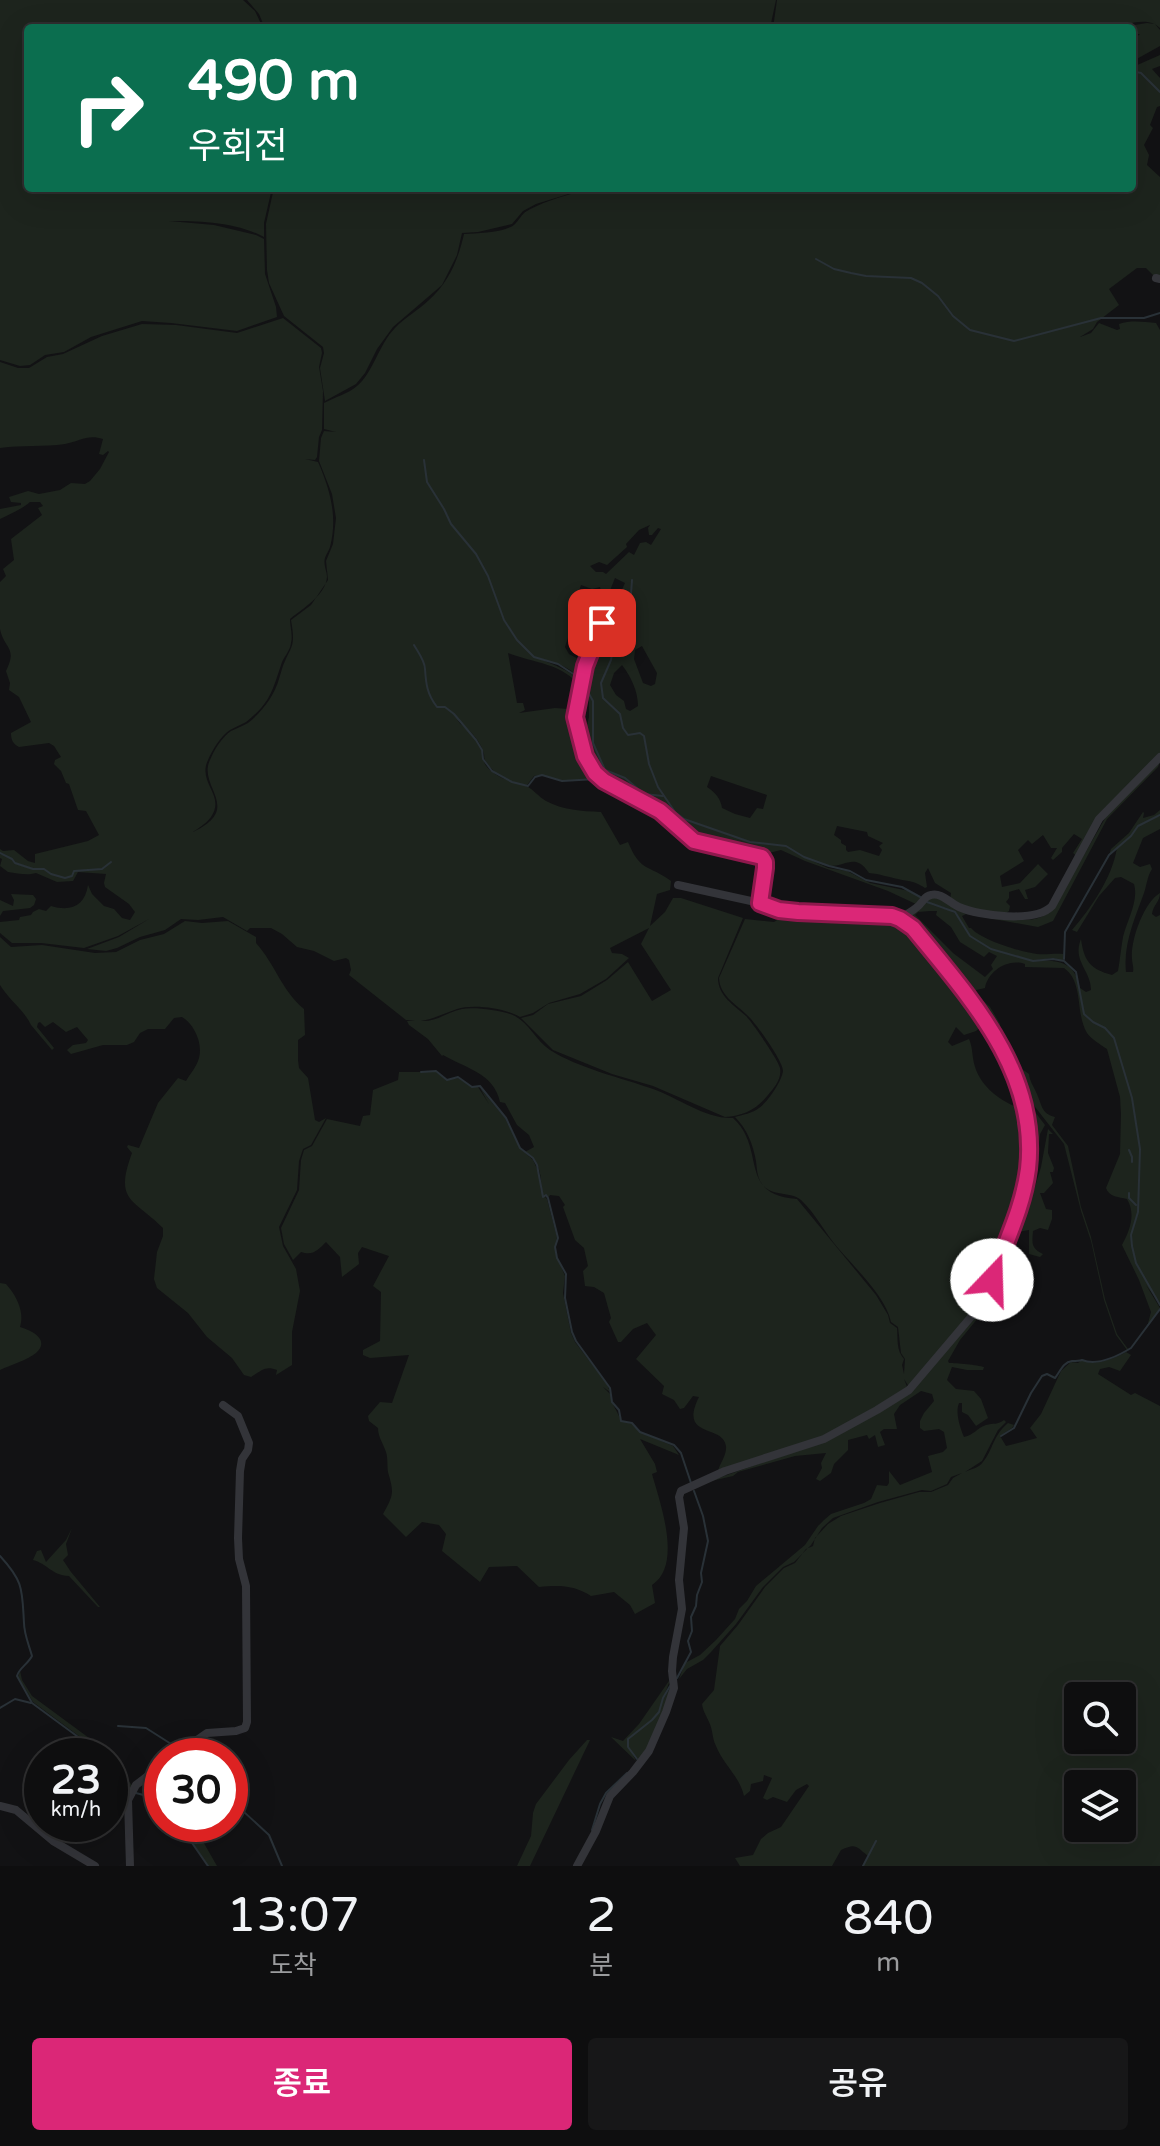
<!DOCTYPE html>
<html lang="ko">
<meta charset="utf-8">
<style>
body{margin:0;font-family:"Varela Round","Noto Sans KR",sans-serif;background:#171718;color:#f1f3f6;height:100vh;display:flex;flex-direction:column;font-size:30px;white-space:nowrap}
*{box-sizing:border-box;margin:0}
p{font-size:26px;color:#9b9c9e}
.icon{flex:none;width:44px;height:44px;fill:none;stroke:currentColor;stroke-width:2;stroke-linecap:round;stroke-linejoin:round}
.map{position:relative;height:1866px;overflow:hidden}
.details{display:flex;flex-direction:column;background:#0e0e0f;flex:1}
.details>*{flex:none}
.guide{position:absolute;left:24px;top:24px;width:1112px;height:168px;border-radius:8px;box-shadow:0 8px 32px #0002,0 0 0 2px #2e2e2f;background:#0b6e4f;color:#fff;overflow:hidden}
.controls{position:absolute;left:1064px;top:1682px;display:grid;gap:16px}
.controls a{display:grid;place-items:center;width:72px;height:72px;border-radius:8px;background:#0e0e0f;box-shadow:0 8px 32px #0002,0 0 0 2px #2e2e2f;font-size:40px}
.speed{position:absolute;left:24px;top:1738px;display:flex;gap:16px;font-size:40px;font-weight:700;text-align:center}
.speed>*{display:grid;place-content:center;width:104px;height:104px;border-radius:50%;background:#0e0e0f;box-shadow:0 8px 32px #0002,0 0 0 2px #2e2e2f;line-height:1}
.speed small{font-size:20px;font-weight:400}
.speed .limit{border:12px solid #d22;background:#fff;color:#111}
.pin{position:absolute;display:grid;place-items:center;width:68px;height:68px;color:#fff;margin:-34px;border-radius:16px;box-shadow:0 4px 12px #0006}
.me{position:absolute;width:88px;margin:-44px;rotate:21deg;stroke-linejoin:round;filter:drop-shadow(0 0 6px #0008)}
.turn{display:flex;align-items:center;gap:28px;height:168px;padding:0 32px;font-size:36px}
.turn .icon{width:104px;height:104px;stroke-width:2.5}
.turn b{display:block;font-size:56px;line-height:68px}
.eta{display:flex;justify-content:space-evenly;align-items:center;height:136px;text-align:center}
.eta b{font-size:48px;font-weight:600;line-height:56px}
.action{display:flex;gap:16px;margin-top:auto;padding:16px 32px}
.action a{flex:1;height:92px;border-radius:8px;background:#db2777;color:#fff;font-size:32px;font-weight:600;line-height:92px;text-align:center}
.action a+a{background:#171718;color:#f1f3f6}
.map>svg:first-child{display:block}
</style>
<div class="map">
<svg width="1160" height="1866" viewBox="0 0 1160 1866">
<rect width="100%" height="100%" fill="#121214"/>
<g fill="#1d241d" fill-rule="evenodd">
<path d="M0,0H243L255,11L263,28H28V188H272L264,223V237C236,222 199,221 169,221L214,225L256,235L264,239L265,274L276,307L277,317L237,331L171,323L142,321L91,337L64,352L45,355L30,365L20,366L0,360Z"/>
<polygon points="247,0 776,0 770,28 265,28 259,14"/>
<path d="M777,0H1160V28C1146,15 1125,26 1109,28C1096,30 1081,28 1068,28C1058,19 1047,21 1036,28H773Z"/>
<path d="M1147,23L1155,24L1160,30V46L1133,61L1135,66L1160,55V66L1152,69L1160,78V106L1157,107L1150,125L1153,128L1144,145L1149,155L1147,165L1160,177V278L1154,276L1146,268H1137L1109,289L1119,305L1097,322L1093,329L1080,337L1091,333L1099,323L1117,330L1120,329L1119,324C1131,320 1144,322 1156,323L1160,330V755L1104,811L1079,858L1073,853L1082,839L1074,834L1062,848V852L1053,860L1051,858L1057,848H1051L1043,835L1032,844L1028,840L1018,850L1024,861L1000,876L1002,887L1020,883L1038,864L1048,874L1035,887L1025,890L1028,899H1025L1019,889L1009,892V898L1006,902L1010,906L1009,911L1005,914L969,908L950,900L951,893L935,883L928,868L925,873L927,887L925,888C913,880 910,882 898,879C888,877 880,874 869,873C855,852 846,867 828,866C821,865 811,859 804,857L828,868L847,871L870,883L909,891L921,898L918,905L888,891L805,861L781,850L765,854L746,850L700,839L689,832L660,806L607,780L592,766L583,742L589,717V701L582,694L585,688C579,670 557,662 540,659C555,665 568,670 581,681V688C564,663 533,663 508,653L517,703H523L525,710L519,713L555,708L568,709L584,764L598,779L562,781L541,775L534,776L527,785C513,783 495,776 487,763C482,756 486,759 483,751C479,738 466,727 457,720C465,729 477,738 481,749C484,756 482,761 487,767C498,779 511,781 526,786C533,789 539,797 546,801C563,810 581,811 601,812L620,845L628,842C641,873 648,864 671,881L670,890L657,894L650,926L665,912L673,898H681L743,918L718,978C718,996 734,1005 746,1016C752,1022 779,1061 780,1068C782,1079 774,1088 768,1095C757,1109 743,1116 725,1117L653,1086L612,1074L553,1050L521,1018L533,1015L548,1004L581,996L607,980L628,962L652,1001L671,990L641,944L649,928L610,948L612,953L622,954L629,958L606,979L580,994L549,1003L533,1013L520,1017C505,1008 473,1004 457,1009C445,1013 434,1019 421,1021C437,1022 447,1012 462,1009C475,1007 497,1010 510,1014C527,1019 535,1040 550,1050C578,1068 622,1078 653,1089C679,1098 705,1119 733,1118C767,1149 737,1195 797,1199L876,1295L888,1315L890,1323L897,1328C898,1339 896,1350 904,1359L902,1365L904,1374L905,1359L901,1353L898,1327L891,1322C886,1297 855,1268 838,1248C825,1233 816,1214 801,1200C791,1191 771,1197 762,1184C757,1177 757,1169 756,1161C753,1144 747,1129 735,1117C742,1115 753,1113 759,1108C767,1103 782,1081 783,1071C783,1061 757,1025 749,1017C738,1005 720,997 719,978L745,919L774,922L779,919L791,920L792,914L894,918L913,933L985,1023L976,1031L964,1035L956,1027L948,1042L952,1046L969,1039C972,1046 972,1051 973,1058C976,1081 994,1097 1014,1106L1019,1094L1024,1112L1026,1166L1017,1208L980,1301L909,1387L904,1379L908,1389L823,1436L718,1471C720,1463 727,1455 726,1446C723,1424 678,1439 699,1397L693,1396L684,1408L680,1409L674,1400L662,1394L664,1386L636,1359L656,1335L647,1323L633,1329L621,1342H618L609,1322L611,1318L604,1293L594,1287L585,1286L583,1271L588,1266L584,1248L575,1240L563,1207L565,1205L559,1196L550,1195L548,1198L546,1195H543L547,1199L557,1237L555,1252L565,1276L563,1293L571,1333L575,1342L607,1384L610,1392L603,1387L611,1395C611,1405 618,1411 621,1421L633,1424L640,1432L673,1446L679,1455L640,1439L655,1464L657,1472L652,1474C660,1503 683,1565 652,1585L655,1603L635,1614L630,1605L614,1592L591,1596C574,1585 559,1585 539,1587L517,1566L489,1567L480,1582L442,1551L446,1534L439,1525L422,1522L406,1537L383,1514C394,1494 394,1493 388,1472C387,1465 388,1458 386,1452C383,1443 378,1437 378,1428L369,1421L368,1416L380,1402L392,1403L409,1355L370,1358L363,1355V1350L380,1341L381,1292L373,1286L389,1256L362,1247L358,1253L359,1264L342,1277L340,1257L326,1242C318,1250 313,1256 301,1252L293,1260L284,1244L281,1228L299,1190L301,1160L304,1150L312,1146L327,1119L360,1126L363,1116L370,1115L373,1090L398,1080L399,1072H436L447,1080L458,1078L472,1087H478L489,1104L480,1088L505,1118L520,1148L533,1160L539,1173L541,1192C542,1176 540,1161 525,1152L534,1147L529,1135L517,1125L505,1103L500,1102C494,1073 465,1068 443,1055L442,1056L428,1039L409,1025L407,1021L415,1020H406L349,975L351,970L349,960L346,958L334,961L314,951L297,947L282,934L271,928H250L247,931L223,917L198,920L181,919L165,930L140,937L117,948L106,951L87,949L119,937L149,919L118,936L84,948L41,943H12L0,933V922L19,920L20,917L31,915L33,912L39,909L46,911L51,906C71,912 85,906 88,885L92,894L104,906L114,909L122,918L130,920L135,912L129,904L105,887L104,883L106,874L78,872L73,881L57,882L36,873C26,876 18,873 8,872L0,866L2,859L0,858V854L8,856L0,852V849L3,851L14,850L28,861L35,863V854L88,841L99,835L86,811L78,810L69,784L66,783L61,771L54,764L55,760L61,757L54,746L49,743L19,747C13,744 11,740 11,733L31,722L19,697L9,690L10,683L6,671C18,647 4,649 0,629C0,615 0,597 0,582L6,576L3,569L14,560L11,539L42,515L38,508L43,506L40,502H30C22,509 10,514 0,519V509L21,505V503L11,502L9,497L28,491L39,494L60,490L71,483L85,484L90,481L100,469L109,452L108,451L103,455L99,454L103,439C88,434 80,441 65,444C44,447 22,445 0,448V362L18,368H29L47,357L63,354L102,336L142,324L176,325L237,333L283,318L321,348L322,353L319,367L323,391L322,430L319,437L317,457L315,460L305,459L318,462C330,489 338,517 330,547C329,551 326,554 325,558C323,565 327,571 327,577C326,595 302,609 290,619C290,627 293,635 291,643C290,652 283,657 281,665C272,692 270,703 246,722C241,725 235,727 230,730C220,737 213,749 208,760C197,783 226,795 211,817C206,824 197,829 193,832C244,808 197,787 210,760C214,750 222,737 231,731C237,728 243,726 248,723C262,712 274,696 279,679C281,673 282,667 285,661C288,653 293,648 293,638C293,632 292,626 291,620L311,605L328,580L326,561L333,544L336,518L332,494L319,461L321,438L324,431L336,432L324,429V403C335,397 348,394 357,386C373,373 379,344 395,328C405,317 419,310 429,300C449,282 458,260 464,234C478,233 502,233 514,225C519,221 521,214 527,211C546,200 580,190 601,188H1132V72L1141,73L1132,70V41L1140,34H1132V28H1116ZM650,525L648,528L649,535H652L658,528L661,529L651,545L646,542L640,543L634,555L629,552L606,574L603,572H596L590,566L599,562L607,565L627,547L626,544L639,530ZM615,578L625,583L617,601L622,607L614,625L610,624L592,670L581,665L582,661L569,654L565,647L578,607L574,605L581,585L592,589L600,587L601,591L598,594L599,599L607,600L613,596L609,593ZM642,646L657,673L655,684L651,686L643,683L634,659L635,650ZM622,665C631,677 638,691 638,706L630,711L626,709L624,701L616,695L610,685L614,673ZM711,776L767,795L763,809L757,808L750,818L735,814L722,808C721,799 715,792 707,787ZM837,826L867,832L868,836L883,843L879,846L882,850L879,856L860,850L848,852L846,850V846L841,843V840L834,835Z"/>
<polygon points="274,188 588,188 536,204 523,211 512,224 478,232 462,233 457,255 442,285 393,327 377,349 365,373 356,384 325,401 320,368 324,353 323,347 284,316 269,283 267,270 266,224"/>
<path d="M1160,762L1158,767L1107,819L1053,921L1038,927L966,914L962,916L969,928H971C981,940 1021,952 1037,954C1046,955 1055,953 1063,954V961L1053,958L1038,960C1062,961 1074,962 1080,988L1086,992L1091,990C1091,970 1072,961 1081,939C1084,961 1090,969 1112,975L1118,971C1120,960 1121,948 1123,937C1127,920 1139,901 1134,884L1121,877L1115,878L1099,896L1077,932L1072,930C1091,908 1112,878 1117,848L1109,855L1111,849L1129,833L1143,812L1144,813L1143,818L1154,815L1160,810V814L1158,817L1160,816V829L1143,838L1133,863L1140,867L1150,864L1152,869C1147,877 1147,884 1144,893C1135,918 1123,944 1126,972H1133C1134,967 1132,963 1132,959C1130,941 1144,902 1160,893C1160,902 1153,905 1152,914L1156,917L1160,915V1304L1146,1285L1160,1308L1147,1327L1151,1312L1139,1280L1122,1245C1130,1230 1136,1214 1127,1199C1119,1197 1109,1197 1106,1188L1120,1154L1121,1114L1120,1097L1107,1049C1100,1044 1092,1040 1087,1033C1075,1013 1084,982 1064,968L1025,967V964C1008,958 988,971 985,988L976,990L975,993L990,1007L1000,1024L1001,1033L1011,1058L1015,1064L1029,1074C1030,1082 1033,1085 1036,1092C1042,1104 1041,1114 1055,1117L1052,1125L1068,1146L1081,1207L1091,1237L1105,1299L1117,1334L1128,1349L1127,1350L1116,1335L1104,1300L1091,1241L1081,1211L1064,1144L1021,1089L993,1027L997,1024L990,1013L985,1014L904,919L925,901C935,908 950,908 958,916C952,906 935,907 926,900L932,896L955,906L1024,920C1035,920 1044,917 1052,910L1107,815ZM930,911H937L936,915L951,927L960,942L984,957L989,952L997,956L991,965L993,969L985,977L953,953L915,915L918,912Z"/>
<polygon points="11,894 33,895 36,899 34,905 30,908 3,911 0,916 0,900 13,906 14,900"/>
<path d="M185,921L202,923L228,921L256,937V943C275,964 282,991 304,1009L305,1035L298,1040V1060L299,1068L308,1078L315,1120L319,1122L326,1118L311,1145L303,1149L299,1161L297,1190L279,1227L283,1246L296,1269L300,1291L292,1332V1365L276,1375L277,1370C265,1365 261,1371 251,1377L244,1375L232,1358L207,1337L188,1313L157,1288L154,1279L157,1252L163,1236V1228C133,1198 114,1202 132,1153L127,1147L128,1145L139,1148L158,1103L178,1078L186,1081C190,1074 197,1066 199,1058C203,1043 194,1024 182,1017L174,1018L165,1029H148L140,1033L134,1042L127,1045H103L71,1054L67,1050L73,1045L86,1043L88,1040L77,1027L66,1032L53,1022L45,1027L40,1022L38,1023L37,1027L54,1048L52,1050L31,1025C24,1010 9,1000 0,985V937L11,947L42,945L95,953L116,952L140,940L164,934Z"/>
<polygon points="1022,1095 1045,1125 1040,1134 1036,1170 1024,1199 1030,1167"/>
<path d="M1048,1129L1053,1134H1049L1048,1153L1054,1168L1053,1172H1050L1053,1183L1044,1193H1040L1046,1209L1052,1210V1219L1048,1230L1040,1228L1033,1231C1032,1244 1031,1248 1043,1254L1040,1257L1029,1254V1230L1017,1232L1007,1251L987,1307L960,1340L948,1361L949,1363C956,1363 978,1365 984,1367L983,1370H967L952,1367L947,1380L956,1389L974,1391L981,1399L988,1418L976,1426L968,1415L962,1412V1403H959C955,1413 960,1427 964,1437C974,1435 977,1428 986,1425C993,1423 998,1425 1004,1420L1006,1422L998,1430L982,1461L965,1472C971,1469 979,1468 983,1462C994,1448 992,1437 1008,1423L1014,1425L1012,1428L1000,1436L1006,1446L1037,1438L1030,1428L1041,1414L1061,1371L1071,1362L1078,1363L1082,1360C1096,1366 1113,1359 1126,1352L1131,1355L1120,1371L1109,1367L1100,1369L1098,1374L1131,1395L1135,1393L1160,1406V1866H862L868,1856C856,1846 856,1843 841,1850L832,1866H740L735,1858L753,1855L761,1839L768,1833L781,1827L809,1786L807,1784L796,1790L787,1802L773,1797L767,1800L763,1798L772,1778L764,1775L763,1781L751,1784L750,1791L744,1796C740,1777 723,1764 716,1746C712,1738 713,1730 709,1722C706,1715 703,1711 702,1704L714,1690L720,1646L738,1625L765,1587L784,1568L795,1563L806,1549L813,1546L815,1538L828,1524L841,1516L880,1503L919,1492H931L948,1485L953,1478L962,1473L951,1477L947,1484L931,1491L922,1490L878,1502L833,1518L822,1528L811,1545L794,1562L783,1567L763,1587L736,1624L711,1652L703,1660L687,1669L679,1679L685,1663L700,1655L716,1640L735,1619L739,1609L747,1601L756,1586L805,1545L818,1526L824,1520L831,1514L864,1503L871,1499L877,1485L887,1486L889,1483V1471L900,1485L932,1472L928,1456L943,1452L947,1448L944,1432L939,1429L924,1431L920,1428V1421L924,1413L934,1401L932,1394L921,1391L900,1405L894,1414L897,1429H884L880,1432L885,1445L878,1447L875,1435L869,1439L867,1435L848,1440V1450L834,1464L831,1473L820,1481L816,1479L822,1468L821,1463L826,1453L795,1456L738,1472L733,1476L707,1482L827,1440L897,1401L973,1319L1018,1224L1022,1208L1034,1190L1041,1167ZM1078,1696H1122V1740H1078ZM1078,1784H1122V1828H1078Z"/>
<path d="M0,1283L6,1284C16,1295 25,1312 20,1327C31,1330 51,1340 36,1353C27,1360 11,1365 0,1370Z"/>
<path d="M72,1528L66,1544L68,1555L63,1560L71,1572L100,1607H98L69,1576C51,1575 48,1564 33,1560L37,1551L41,1550L46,1562L66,1540Z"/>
<polygon points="20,1671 22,1680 32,1696 104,1749 112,1757 133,1787 132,1789 110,1761 110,1756 106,1756 33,1702 18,1677"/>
<polygon points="671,1678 662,1701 672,1685 649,1751 638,1759 631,1751 636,1761 611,1737 623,1741 639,1724"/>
<polygon points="587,1740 590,1740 530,1866 517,1866 531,1836 533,1813 536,1804 569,1760"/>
<polygon points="180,1824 190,1824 201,1838 217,1866 208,1866"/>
</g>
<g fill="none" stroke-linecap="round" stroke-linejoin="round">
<g stroke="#293137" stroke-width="2">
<polyline points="1132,71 1141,73 1160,92"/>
<polyline points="816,259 834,269 851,273 866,276 911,278 922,283 938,296 953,316 970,330 1014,341 1101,318 1144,318 1160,313"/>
<polyline points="424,460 427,482 444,509 451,524 476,554 488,576 504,620 517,640 534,657 558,664 578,677"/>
<polyline points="632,580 631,594 626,598 626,609 622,617 622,625 615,637 611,660 601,683 603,698 620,714 623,728 628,735 640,733 644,736 649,764 658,787 675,812 684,819 750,842 786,846 804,857 829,866 850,871 866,880 902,887 922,898"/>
<path d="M414,645C418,652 425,661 425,669C426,684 427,694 437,707H445L454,714L476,740L482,750L483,759L492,771L512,782L528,786L535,777L542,775L562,781L596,779"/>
<polyline points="584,685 593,701 593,743 605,770 625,778 644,794 663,796"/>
<polyline points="0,853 12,859 15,863 33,869 44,869 51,874 65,878 72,876 74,871 102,869 111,862"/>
<polyline points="927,902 955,912 970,936 991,949 1033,961 1053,959 1064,961 1076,972 1084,1014 1093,1022 1105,1028 1114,1038 1132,1098 1140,1149 1138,1212 1131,1235 1132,1246 1136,1263 1160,1305"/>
<polyline points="1064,959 1065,932 1109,855 1131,836 1138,826 1160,815"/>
<polyline points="421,1072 436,1071 447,1080 458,1077 472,1087 480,1086 506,1118 520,1148 533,1158 537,1165 543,1197 546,1195 548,1198 558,1238 555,1247 557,1258 566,1274 565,1298 572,1332 576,1341 610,1388 612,1402 619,1410 621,1421 632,1423 640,1432 674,1445 681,1453 691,1483"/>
<polyline points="1129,1150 1132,1157 1132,1162"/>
<polyline points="1129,1193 1129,1198 1136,1205"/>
<path d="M1001,1436L1014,1428L1031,1393L1042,1376L1047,1374L1055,1378C1060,1372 1063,1362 1072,1361C1076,1361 1079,1361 1082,1360C1097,1366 1118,1356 1131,1348L1160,1309"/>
<path d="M0,1556C24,1582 22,1590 24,1623C24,1634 29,1645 32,1656C28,1664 19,1668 17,1676L32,1703L104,1756"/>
<polyline points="677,1678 691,1652 688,1641 692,1631 691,1617 696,1606 697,1595 702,1582 701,1573 708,1541 703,1516 694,1491"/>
<polyline points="0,1708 15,1699 31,1703"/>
<polyline points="118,1726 146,1728 179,1749"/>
<polyline points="637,1759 628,1747 628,1739 652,1720 659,1712 663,1698 670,1686"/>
<polyline points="110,1763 131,1790"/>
<polyline points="136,1793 147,1796 162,1807"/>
<polyline points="230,1799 269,1835 282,1866"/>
<polyline points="179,1824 208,1866"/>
<polyline points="592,1830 600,1804 606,1793 627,1773"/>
<polyline points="863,1866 876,1841"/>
</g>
<g stroke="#333439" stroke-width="8">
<polyline points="1156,278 1160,279"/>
<polyline points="602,623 585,666 575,717 585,756 595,773 604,781 660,811 694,841 762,857 765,862 765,868 760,903"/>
<path d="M900,919C907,913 916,910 921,903C925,899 925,896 931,895C941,892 950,903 959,907C979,916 1036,923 1052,906L1099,819L1160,757"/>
<polyline points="174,1756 207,1733 236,1731 245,1728 247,1722 246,1586 239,1559 238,1538 240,1471 242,1459 248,1450 249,1443 238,1416 223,1405"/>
<polyline points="0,1806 16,1810 53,1841 95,1866"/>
<polyline points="130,1866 128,1800 136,1785 162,1765"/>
<polyline points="577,1866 596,1831 610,1796 633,1772 649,1751 666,1712 674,1688 672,1671 673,1657 682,1609 679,1580 684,1528 679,1497 681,1491 725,1471 824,1439 877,1410 909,1390 976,1311 986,1295 1020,1207 1028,1169 1029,1141 1028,1116 1024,1103 993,1033 981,1012 962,989 913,928 900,919 879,914 798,912 779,910 760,903 678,885"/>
</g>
</g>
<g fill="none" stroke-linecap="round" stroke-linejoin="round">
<defs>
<path id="route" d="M602,623L585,666L575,717L585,756L595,773L604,781L660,811L694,841L762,857L765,862V868L760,903L779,910L798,912L892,916L900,919L913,928C970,998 1039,1072 1028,1169C1023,1208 1005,1243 992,1280"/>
</defs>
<use href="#route" stroke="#8e194d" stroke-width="20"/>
<use href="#route" stroke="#db2777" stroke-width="14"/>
</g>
</svg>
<div class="controls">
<a><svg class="icon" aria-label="search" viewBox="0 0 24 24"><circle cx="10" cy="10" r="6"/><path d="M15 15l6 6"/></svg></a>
<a><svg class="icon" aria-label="layers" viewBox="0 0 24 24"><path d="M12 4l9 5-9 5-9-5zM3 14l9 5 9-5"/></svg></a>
</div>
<div class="speed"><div>23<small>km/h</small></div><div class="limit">30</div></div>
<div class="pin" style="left:602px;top:623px;background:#d93025"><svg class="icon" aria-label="arrive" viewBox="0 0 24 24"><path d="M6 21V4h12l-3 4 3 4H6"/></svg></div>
<svg class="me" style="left:992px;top:1280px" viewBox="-20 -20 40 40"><circle r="19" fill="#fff"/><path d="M0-13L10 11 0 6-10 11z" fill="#db2777"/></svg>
<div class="guide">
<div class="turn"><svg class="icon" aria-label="right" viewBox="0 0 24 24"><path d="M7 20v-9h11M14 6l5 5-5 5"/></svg><div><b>490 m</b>우회전</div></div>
</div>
</div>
<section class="details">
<div class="eta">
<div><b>13:07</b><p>도착</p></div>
<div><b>2</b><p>분</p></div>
<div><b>840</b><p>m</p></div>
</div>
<div class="action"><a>종료</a><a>공유</a></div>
</section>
